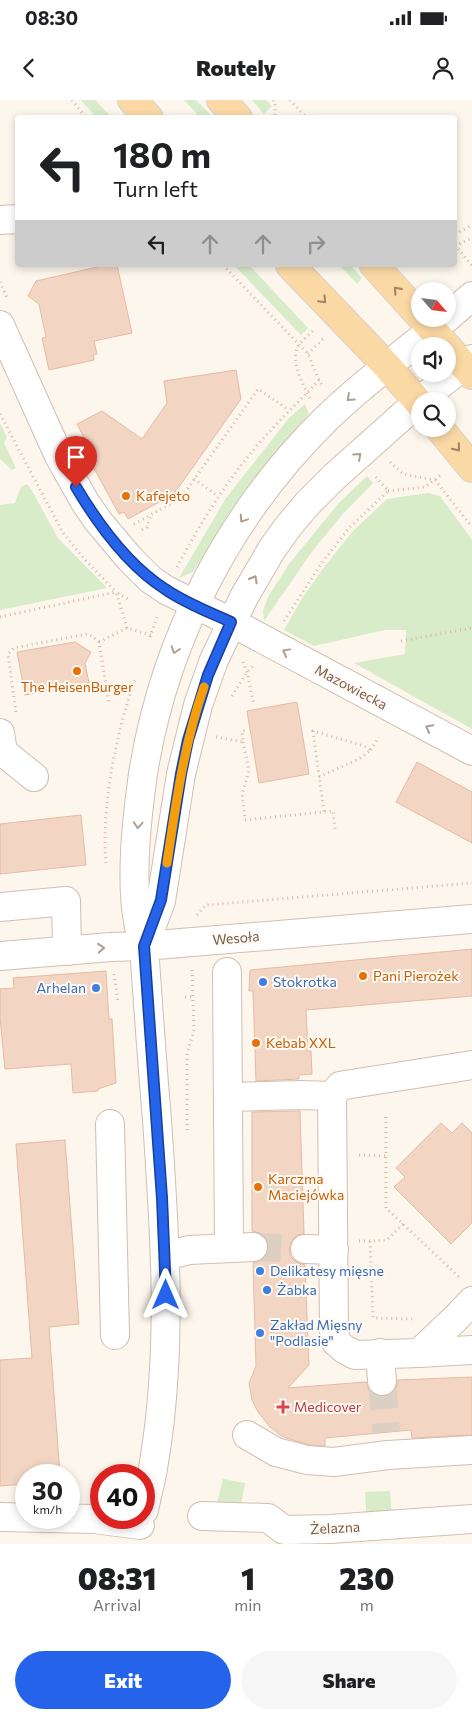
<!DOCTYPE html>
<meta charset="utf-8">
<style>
body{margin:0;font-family:Commissioner,sans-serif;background:#f6f6f6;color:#202124;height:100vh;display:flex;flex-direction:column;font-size:19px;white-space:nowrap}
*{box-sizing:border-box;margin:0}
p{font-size:16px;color:#757577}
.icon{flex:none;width:28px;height:28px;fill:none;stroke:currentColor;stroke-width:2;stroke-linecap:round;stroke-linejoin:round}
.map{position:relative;height:1444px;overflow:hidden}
.drawer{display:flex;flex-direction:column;background:#fff;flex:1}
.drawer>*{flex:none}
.guide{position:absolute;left:15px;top:15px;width:442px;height:152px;border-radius:5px;box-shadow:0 2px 8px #0003;background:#fff;color:#202124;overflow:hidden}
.needle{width:32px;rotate:118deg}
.buttons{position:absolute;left:411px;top:182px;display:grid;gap:10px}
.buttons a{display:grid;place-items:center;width:45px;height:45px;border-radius:50%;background:#fff;box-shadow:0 2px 8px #0003;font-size:25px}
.speed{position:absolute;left:15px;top:1364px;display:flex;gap:10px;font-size:25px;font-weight:700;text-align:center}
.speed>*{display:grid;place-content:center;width:65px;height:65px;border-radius:50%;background:#fff;box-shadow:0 2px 8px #0003;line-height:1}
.speed small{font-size:12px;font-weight:400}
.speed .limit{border:8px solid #d22;background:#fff;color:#111}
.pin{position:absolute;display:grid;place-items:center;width:42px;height:42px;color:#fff;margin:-51px -21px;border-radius:50% 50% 50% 0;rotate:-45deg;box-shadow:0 0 5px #0007}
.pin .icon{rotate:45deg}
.me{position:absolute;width:55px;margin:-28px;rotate:0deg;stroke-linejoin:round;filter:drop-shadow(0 0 4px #0008)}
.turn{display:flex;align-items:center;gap:18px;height:105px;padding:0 15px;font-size:22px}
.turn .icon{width:65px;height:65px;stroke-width:2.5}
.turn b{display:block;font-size:35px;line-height:42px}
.lanes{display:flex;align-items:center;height:48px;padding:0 15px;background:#0003;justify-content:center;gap:25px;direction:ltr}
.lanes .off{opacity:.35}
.eta{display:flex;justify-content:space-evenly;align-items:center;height:85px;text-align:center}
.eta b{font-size:30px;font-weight:800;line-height:35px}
.cta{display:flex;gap:10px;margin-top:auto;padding:10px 15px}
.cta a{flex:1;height:58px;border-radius:30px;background:#2563eb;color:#fff;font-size:20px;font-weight:800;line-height:58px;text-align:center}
.cta a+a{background:#f6f6f6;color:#202124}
.status{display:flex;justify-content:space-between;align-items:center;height:35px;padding:0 25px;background:#fff;direction:ltr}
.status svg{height:14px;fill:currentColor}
header{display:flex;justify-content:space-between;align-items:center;height:65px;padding:0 15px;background:#fff;font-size:22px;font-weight:800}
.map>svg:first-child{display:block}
</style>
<div class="status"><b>08:30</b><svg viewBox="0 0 49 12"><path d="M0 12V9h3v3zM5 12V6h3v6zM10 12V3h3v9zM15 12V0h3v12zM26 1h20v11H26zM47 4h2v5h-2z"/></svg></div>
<header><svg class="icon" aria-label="back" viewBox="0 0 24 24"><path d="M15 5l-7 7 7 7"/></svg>Routely<svg class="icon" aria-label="person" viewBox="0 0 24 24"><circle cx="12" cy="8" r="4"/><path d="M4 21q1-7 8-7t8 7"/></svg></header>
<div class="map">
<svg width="472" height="1444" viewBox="0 0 472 1444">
<rect width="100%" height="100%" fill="#fdf6ec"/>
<g fill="#d8ecc9">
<polygon points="81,0 95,0 111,17 96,17"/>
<polygon points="184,0 196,0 213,17 200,17"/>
<polygon points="252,0 266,0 272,6 264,14"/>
<polygon points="234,165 249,165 308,228 301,235"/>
<polygon points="339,165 350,165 362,178 357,184"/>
<polygon points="305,304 309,314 249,385 193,472 179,478 226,398 289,318"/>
<polygon points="0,323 7,337 4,343 16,368 12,370 0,359"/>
<polygon points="367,376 373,383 341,416 311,453 264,521 263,511 268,497 289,464 338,404"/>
<polygon points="27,384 31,389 58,438 107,488 0,510 0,405 15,403 21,387"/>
<polygon points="428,393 440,396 472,440 472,629 354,563 405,554 406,530 385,530 314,546 284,530 301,500 324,467 353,431 387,399"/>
<polygon points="223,1379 245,1383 239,1417 214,1416"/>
<polygon points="390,1391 392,1425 367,1426 365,1392"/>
</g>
<g fill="#f3d5c3" stroke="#e6bba3">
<polygon points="106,165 117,165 132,233 94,241 97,254 93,255 94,260 49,270 42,238 46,237 39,204 28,196 36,181"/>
<polygon points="236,270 241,299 174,394 128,419 124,412 119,414 91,363 96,361 77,324 102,311 142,339 167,303 164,281"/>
<polygon points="75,542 91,552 85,563 89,583 25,595 17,552"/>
<polygon points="297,602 309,674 259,683 247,611"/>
<polygon points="417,662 472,692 472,743 396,702"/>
<polygon points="81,715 86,765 0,774 0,724"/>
<polygon points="472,849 472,896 306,910 308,951 311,951 312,974 299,975 299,979 256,981 253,891 249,891 250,870"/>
<polygon points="106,871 109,919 112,919 116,983 98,989 98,991 73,993 71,964 5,969 0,918 0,889 14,888 13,878"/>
<polygon points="300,1011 304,1134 297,1135 292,1140 289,1149 291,1157 296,1162 305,1165 309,1265 288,1288 366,1282 369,1290 376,1295 383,1297 391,1294 396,1288 398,1280 472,1277 472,1335 412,1338 411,1330 325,1338 325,1346 310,1345 286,1338 280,1335 270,1327 258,1312 252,1300 249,1283 256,1266 253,1163 262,1160 267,1154 269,1147 266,1138 260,1133 252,1131 252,1012"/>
<polygon points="441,1023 452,1033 462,1023 472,1033 472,1123 451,1144 394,1087 405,1077 396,1068"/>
<polygon points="65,1040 79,1224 49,1227 60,1375 26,1375 26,1384 0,1386 0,1260 32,1258 16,1044"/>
</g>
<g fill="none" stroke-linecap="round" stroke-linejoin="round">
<g stroke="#dcd0c4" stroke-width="28" stroke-dasharray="28 14" stroke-linecap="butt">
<polyline points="253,1147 305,1149"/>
<polyline points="382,1281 386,1332"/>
</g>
<defs>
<g id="minor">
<polyline points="0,120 18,119"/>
<polyline points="448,217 472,196"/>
<polyline points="0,225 59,356 85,402 98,421 130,459 150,479 166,490 231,522 472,651"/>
<polyline points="0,633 3,652 34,677"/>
<polyline points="0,807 66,801 67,851"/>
<polyline points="144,846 161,801 181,674 198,605 214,560 244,497 272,449 287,428 307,404 334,377 418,302 472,259"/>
<polyline points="0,856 111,847 144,846 472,819"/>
<polyline points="227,872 229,1147"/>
<polyline points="472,965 345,985 340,986 332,996 334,1231 336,1242 344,1249 355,1255 419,1253 455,1219 472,1201"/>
<polyline points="228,997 300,995 332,996"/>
<polyline points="110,1024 115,1235"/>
<polyline points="305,1149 334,1150"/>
<polyline points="166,1156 189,1150 253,1147"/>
<polyline points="380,1253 382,1281"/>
<polyline points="419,1253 472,1250"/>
<polyline points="247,1335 276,1352 307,1360 334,1362 388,1355 472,1350"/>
<path d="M144,1410C147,1394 152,1378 154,1362C173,1249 165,1134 157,1020C152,962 148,904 144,846C142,838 139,829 138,821C130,779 137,716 143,674C164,540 229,414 327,318C364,282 406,252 445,219"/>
<polyline points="202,1416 268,1418 284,1430 330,1429 472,1419"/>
<polyline points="0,1417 94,1419 140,1425"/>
</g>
<g id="major">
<polyline points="132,0 149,18"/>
<polyline points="221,0 238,18"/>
<polyline points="290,165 386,265 420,304"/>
<polyline points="374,165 420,216"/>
<polyline points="423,219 472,275"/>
<polyline points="440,329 472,368"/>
</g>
</defs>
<use href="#minor" stroke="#d1beb0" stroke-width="30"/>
<use href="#major" stroke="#dad1cd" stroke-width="30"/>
<g stroke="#d9b8a5" stroke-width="3" stroke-dasharray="1 4" stroke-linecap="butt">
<polyline points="72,0 86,18"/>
<polyline points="273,0 275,2 275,18"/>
<polyline points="290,0 307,18"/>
<polyline points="455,134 467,128 472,124"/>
<polyline points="455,145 472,166"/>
<polyline points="455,146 472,138"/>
<polyline points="223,165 308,254 319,280 323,287"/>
<polyline points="0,182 8,200"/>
<polyline points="308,254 325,237"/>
<path d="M310,298C303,285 290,261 298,246C302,240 310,234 315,229"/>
<polyline points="0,314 63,433 86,461 116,492"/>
<polyline points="390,362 403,374 435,380 472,427"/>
<polyline points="194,379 218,396"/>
<polyline points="388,391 425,387 442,374"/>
<polyline points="134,424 181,398 258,289 289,310"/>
<polyline points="142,430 147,427 151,415"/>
<path d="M177,467C199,425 225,384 255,348C275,324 298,303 319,280"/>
<polyline points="0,517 116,492"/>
<polyline points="284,521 321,464 349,428 388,391 375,376"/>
<polyline points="127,528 116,492 131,501"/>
<polyline points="150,537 158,514"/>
<polyline points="401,541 472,528"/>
<polyline points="99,542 127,528 151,535"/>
<polyline points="243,562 247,572 254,605"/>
<polyline points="232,596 247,572 254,565"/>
<polyline points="16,612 8,554 14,548 87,534 92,536 99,542 109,603"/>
<polyline points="216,637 243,642 242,631 247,630"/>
<polyline points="243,642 249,671 242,694 245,720 333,711 335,729"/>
<polyline points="371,650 379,637"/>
<polyline points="319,677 359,659 371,650 364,646 313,631 324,712"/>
<path d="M106,763C101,708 116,632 135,580"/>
<polyline points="197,815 206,805 472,783"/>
<polyline points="114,874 118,901"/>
<polyline points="185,897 193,897"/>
<polyline points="386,1017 386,1108 459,1177"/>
<polyline points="187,1030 187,954 194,930 192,869"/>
<polyline points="359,1055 386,1056"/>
<polyline points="403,1124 387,1140 370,1141 373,1218 416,1219"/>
<polyline points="359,1141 370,1141"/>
</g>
<use href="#minor" stroke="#fff" stroke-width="28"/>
<use href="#major" stroke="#fbd9a5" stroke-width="28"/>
</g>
<defs><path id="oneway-chevron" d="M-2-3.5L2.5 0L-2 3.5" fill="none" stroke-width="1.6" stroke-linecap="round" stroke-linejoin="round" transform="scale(1.25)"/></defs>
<g stroke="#a18267">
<use href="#oneway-chevron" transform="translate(397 190) rotate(-132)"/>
<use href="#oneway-chevron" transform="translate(323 200) rotate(46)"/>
<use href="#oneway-chevron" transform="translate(457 348) rotate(51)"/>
</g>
<g stroke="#af9d94">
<use href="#oneway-chevron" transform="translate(350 298) rotate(138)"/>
<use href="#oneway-chevron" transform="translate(358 356) rotate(-42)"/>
<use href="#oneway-chevron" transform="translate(243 419) rotate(124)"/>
<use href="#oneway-chevron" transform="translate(254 479) rotate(-60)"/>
<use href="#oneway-chevron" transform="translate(175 550) rotate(108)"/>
<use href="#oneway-chevron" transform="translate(286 552) rotate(-151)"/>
<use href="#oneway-chevron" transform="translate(429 628) rotate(-152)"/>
<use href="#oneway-chevron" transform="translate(138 725) rotate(94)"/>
<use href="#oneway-chevron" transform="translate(101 848) rotate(-5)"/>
</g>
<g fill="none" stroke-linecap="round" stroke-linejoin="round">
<defs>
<path id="route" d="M76,387C98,424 129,466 165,489C185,503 209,512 231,522L208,575L188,640L181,674L161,800L144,846L162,1098L166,1195"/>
</defs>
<use href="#route" stroke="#184099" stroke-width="12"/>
<use href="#route" stroke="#2563eb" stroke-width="9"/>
<path stroke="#f59e0b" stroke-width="9" d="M167,763C176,703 184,644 204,587"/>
</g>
<g fill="#e8710a" stroke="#fffaf3" stroke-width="2">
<circle cx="126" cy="396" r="5"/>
<circle cx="77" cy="571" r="5"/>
<circle cx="363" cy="876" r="5"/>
<circle cx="256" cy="943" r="5"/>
<circle cx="258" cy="1087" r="5"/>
</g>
<g fill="#3f7fe0" stroke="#fffaf3" stroke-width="2">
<circle cx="263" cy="882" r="5"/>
<circle cx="96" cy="888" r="5"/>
<circle cx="260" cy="1171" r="5"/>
<circle cx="267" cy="1190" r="5"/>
<circle cx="260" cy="1233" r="5"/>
</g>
<path fill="#e0444e" stroke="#fffaf3" stroke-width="2" d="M280.5 1299.5h5v5h5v5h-5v5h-5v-5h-5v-5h5z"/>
<g text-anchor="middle" stroke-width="4" stroke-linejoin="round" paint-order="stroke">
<g font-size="14" fill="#c56008" stroke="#fffaf3" text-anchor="start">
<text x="136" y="401">Kafejeto</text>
<text x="77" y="592" text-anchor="middle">The HeisenBurger</text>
<text x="373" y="881">Pani Pierożek</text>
<text x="266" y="948">Kebab XXL</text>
<text x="268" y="1084">Karczma<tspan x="268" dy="16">Maciejówka</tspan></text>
</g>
<g font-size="14" fill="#7a5c4d" stroke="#fffaf3">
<text transform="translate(351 587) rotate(28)" y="5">Mazowiecka</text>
<text transform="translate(236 838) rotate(-5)" y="5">Wesoła</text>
<text transform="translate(335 1428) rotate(-3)" y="5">Żelazna</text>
</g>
<g font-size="14" fill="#366cbe" stroke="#fffaf3" text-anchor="start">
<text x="273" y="887">Stokrotka</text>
<text x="86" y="893" text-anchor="end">Arhelan</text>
<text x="270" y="1176">Delikatesy mięsne</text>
<text x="277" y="1195">Żabka</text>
<text x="270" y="1230">Zakład Mięsny<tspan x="270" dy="16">"Podlasie"</tspan></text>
</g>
<g font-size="14" fill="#be3a42" stroke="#fffaf3" text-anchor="start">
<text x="294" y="1312">Medicover</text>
</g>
</g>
</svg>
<div class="buttons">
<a><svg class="needle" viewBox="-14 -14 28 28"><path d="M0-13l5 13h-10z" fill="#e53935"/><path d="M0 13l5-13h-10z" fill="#757577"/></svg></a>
<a><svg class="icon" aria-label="sound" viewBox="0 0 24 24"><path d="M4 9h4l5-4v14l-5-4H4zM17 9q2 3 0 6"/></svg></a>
<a><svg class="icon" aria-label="search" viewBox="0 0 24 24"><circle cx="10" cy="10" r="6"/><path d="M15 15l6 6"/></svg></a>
</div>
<div class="speed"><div>30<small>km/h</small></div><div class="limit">40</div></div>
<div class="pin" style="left:76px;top:387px;background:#d93025"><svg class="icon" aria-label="arrive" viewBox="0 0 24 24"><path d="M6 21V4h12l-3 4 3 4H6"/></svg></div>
<svg class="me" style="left:166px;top:1195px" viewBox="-20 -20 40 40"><path d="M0-17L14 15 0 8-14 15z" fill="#2563eb" stroke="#fff" stroke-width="4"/></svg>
<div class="guide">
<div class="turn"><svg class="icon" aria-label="left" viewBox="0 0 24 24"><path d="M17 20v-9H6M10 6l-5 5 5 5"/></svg><div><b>180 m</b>Turn left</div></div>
<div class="lanes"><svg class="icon" aria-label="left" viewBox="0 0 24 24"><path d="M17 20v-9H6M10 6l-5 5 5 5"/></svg><svg class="icon off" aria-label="ahead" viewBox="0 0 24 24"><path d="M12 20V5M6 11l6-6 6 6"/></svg><svg class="icon off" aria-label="ahead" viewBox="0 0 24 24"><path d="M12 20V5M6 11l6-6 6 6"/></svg><svg class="icon off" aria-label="right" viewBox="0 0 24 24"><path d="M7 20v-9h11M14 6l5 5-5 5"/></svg></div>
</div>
</div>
<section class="drawer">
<div class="eta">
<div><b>08:31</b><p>Arrival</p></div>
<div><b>1</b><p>min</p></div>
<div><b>230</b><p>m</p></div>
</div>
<div class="cta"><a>Exit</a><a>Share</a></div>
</section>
